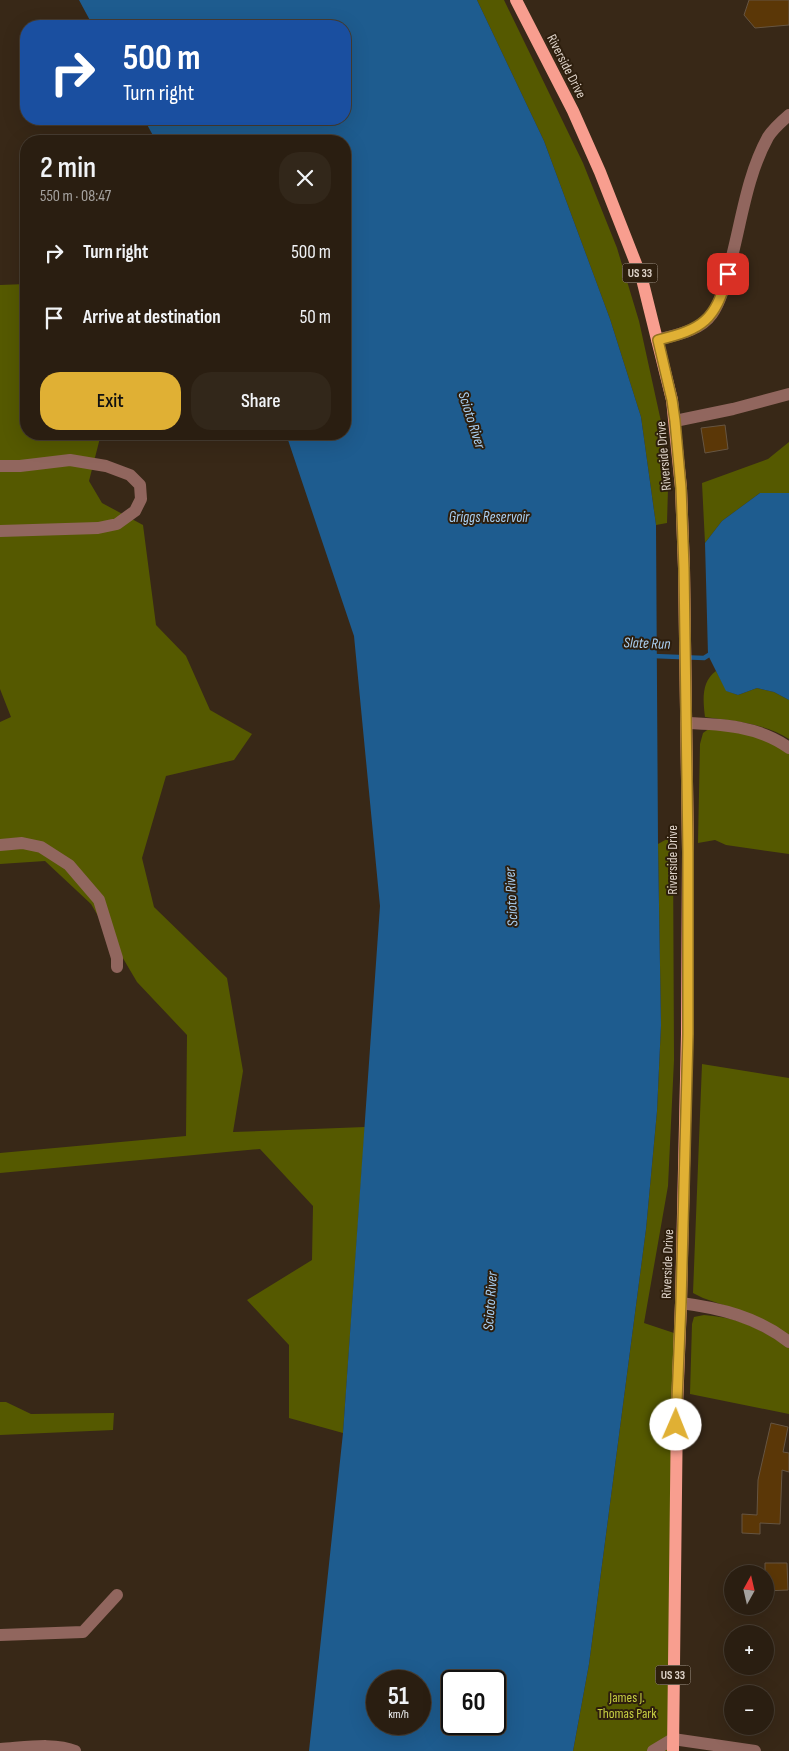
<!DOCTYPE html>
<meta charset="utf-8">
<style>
body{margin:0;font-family:"Sofia Sans Condensed",sans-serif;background:#32271a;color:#f1f3f6;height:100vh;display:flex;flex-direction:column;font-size:19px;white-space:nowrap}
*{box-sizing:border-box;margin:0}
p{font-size:16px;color:#a5a29f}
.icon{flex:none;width:28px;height:28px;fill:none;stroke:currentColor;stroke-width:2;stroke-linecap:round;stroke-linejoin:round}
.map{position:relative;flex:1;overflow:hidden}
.sheet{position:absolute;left:20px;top:135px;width:331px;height:305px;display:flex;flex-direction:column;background:#2a1e11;border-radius:20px;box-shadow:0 5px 20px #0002,0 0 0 1px #463c31}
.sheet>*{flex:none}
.hud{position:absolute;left:20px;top:20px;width:331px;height:105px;border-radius:20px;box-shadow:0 5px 20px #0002,0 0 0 1px #463c31;background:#1a4fa0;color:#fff;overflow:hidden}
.needle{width:32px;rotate:8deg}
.controls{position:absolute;left:724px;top:1565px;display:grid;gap:10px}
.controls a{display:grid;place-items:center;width:50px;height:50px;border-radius:50%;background:#2a1e11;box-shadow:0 5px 20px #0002,0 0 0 1px #463c31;font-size:25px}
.speed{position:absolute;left:366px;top:1670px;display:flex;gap:10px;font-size:25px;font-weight:700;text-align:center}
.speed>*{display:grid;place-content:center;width:65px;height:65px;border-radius:50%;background:#2a1e11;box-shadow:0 5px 20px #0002,0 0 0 1px #463c31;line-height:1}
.speed small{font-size:12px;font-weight:400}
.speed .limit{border:2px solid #111;border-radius:8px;background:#fff;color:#111}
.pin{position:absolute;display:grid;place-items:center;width:42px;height:42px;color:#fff;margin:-21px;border-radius:10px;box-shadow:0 2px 8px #0006}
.me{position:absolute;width:55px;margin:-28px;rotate:1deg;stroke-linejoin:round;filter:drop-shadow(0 0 4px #0008)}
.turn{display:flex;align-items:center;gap:18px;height:105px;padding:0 20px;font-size:22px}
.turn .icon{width:65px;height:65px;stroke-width:2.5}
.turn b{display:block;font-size:35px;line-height:42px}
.round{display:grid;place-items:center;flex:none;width:52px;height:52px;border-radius:20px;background:#32271a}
.overview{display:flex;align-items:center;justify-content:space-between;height:85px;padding:0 20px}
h1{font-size:30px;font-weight:600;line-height:38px}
.primary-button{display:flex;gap:10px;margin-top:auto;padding:10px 20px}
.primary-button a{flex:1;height:58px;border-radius:20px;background:#e0b034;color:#111;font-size:20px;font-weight:600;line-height:58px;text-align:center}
.primary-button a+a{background:#32271a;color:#f1f3f6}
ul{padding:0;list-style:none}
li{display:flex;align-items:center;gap:15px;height:65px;padding:0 20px}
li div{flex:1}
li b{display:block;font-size:19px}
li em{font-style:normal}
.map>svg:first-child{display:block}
</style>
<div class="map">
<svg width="789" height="1751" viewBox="0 0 789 1751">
<rect width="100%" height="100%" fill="#382817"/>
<g fill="#555900">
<polygon points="477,0 504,0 583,163 617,248 639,321 662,426 668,488 667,523 656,525 641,417 610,319 544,141"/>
<polygon points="26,284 26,434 101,434 89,481 102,503 143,525 156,625 186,656 210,710 252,734 234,760 166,776 142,858 154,907 227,978 243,1071 233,1132 365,1127 343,1433 289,1418 289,1345 247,1300 312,1260 313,1206 260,1149 0,1173 0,1153 186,1136 187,1035 137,982 91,904 45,861 0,864 0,722 11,717 0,689 0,285"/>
<polygon points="789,442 789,493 760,493 722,521 705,543 702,483 768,459"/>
<path d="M716,671L727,691L738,695L757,688L774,692L789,700V739C764,723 733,721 705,717C703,700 701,682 716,671Z"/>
<polygon points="710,728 754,734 789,751 789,854 726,845 715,840 698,843 700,744 703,733"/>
<polygon points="667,839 673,847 674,1060 668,1186 644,1323 680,1335 673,1751 573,1751 589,1664 646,1229 657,1111 661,1025 658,844"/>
<polygon points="702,1064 789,1078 789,1338 749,1314 703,1298 693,1293"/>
<path d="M704,1315C741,1318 758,1328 789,1348V1414L690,1394L692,1324L694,1317Z"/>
<polygon points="0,1402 6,1402 31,1414 114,1413 113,1430 0,1435"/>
</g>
<g fill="#1e5c8f" fill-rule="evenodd">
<path d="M79,0H477L544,141L610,319L641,417L656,525L658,844L661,1025L657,1111L646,1229L589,1664L573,1751H309L343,1433L380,906L354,636L286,434H345V141H156L144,119H345V26H93ZM378,1681H420V1724H378ZM452,1681H495V1724H452Z"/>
<polygon points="760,493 789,493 789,700 774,692 757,688 738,695 726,691 708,655 705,543 722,521"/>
</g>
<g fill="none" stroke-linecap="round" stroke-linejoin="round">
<polyline stroke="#1e5c8f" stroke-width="4.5" points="653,656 704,658 712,653"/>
</g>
<g fill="#5b3707" stroke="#665542">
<polygon points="749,0 789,0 789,25 755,28 744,15"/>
<polygon points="725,425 728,449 705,453 701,428"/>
<polygon points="771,1423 788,1427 783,1452 789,1453 789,1472 782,1470 780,1524 760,1523 760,1534 742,1533 742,1514 757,1515 758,1480"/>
<polygon points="765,1563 787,1563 788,1590 765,1591"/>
</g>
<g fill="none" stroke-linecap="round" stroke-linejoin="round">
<g stroke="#91665e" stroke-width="12">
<path d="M657,340C676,335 700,331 712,314C721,301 725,284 729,268C741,225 746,177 768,137C773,129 782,121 789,115"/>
<polyline points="675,421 733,409 789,394"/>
<polyline points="0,466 20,466 70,460 106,466 130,475 140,485 141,499 135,511 117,524 98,528 0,531"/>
<path d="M686,723C721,724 759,726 789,748"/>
<polyline points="0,845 22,843 41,847 69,865 99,900 117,958 117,967"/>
<path d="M681,1303C720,1308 757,1317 789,1342"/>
<polyline points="0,1635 83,1632 117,1595"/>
<path d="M0,1749C21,1748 55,1742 75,1751"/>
<polyline points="653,1751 673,1739 755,1751"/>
</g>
<polyline stroke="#f89e8f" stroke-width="12" points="516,0 573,111 600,172 642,279 672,400 681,488 684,568 688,852 687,1034 681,1303 677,1407 673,1751"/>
</g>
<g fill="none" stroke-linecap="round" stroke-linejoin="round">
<defs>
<path id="route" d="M676,1425L681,1302L688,1034V852L684,568L681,488L675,421L672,400L658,340C703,329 715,321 728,274"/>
</defs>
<use href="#route" stroke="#927222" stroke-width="12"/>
<use href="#route" stroke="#e0b034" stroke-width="9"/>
</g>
<g text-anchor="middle" stroke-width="4" stroke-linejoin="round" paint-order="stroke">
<g fill="#2d1e0d" stroke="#a99d91" stroke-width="1">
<rect x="622.5" y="263.5" width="35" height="19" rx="4"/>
<rect x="655.5" y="1665.5" width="35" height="19" rx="4"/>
</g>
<g font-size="12" font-weight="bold" fill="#ded3c9">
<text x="640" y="277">US 33</text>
<text x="673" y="1679">US 33</text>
</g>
<g font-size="14" fill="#ded3c9" stroke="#2d1e0d">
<text transform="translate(567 66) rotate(63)" y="5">Riverside Drive</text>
<text transform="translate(663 456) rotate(-95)" y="5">Riverside Drive</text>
<text transform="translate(672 860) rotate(-90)" y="5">Riverside Drive</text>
<text transform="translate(667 1264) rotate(-88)" y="5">Riverside Drive</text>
</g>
<g font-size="14" fill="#c7cf42" stroke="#2d1e0d">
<text x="627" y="1702">James J.<tspan x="627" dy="16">Thomas Park</tspan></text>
</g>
<g font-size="15" font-style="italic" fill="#abd1f4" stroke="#2d1e0d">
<text transform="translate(472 420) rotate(72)" y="5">Scioto River</text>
<text x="489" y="522">Griggs Reservoir</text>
<text transform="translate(647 643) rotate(2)" y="5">Slate Run</text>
<text transform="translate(511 897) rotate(-93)" y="5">Scioto River</text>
<text transform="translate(490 1301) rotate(-86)" y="5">Scioto River</text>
</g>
</g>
</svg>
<div class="controls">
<a><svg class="needle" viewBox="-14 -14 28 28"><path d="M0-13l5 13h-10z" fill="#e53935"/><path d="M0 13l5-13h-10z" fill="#a5a29f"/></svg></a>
<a>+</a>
<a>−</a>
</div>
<div class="speed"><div>51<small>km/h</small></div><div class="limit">60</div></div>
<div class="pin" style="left:728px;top:274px;background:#d93025"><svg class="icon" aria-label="arrive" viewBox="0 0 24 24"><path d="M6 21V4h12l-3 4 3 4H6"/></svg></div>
<svg class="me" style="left:676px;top:1425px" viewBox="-20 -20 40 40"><circle r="19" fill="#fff"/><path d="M0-13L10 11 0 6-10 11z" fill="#e0b034"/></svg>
<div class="hud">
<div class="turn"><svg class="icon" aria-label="right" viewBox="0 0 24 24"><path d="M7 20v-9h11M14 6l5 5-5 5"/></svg><div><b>500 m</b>Turn right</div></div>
</div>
<section class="sheet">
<div class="overview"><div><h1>2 min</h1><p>550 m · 08:47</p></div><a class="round"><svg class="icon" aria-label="close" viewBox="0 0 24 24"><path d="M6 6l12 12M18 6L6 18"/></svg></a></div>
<ul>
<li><svg class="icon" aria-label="right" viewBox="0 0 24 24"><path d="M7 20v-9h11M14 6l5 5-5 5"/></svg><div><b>Turn right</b></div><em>500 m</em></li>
<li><svg class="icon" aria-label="arrive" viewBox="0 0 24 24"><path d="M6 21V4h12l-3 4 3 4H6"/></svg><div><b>Arrive at destination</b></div><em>50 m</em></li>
</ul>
<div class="primary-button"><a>Exit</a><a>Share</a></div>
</section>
</div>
